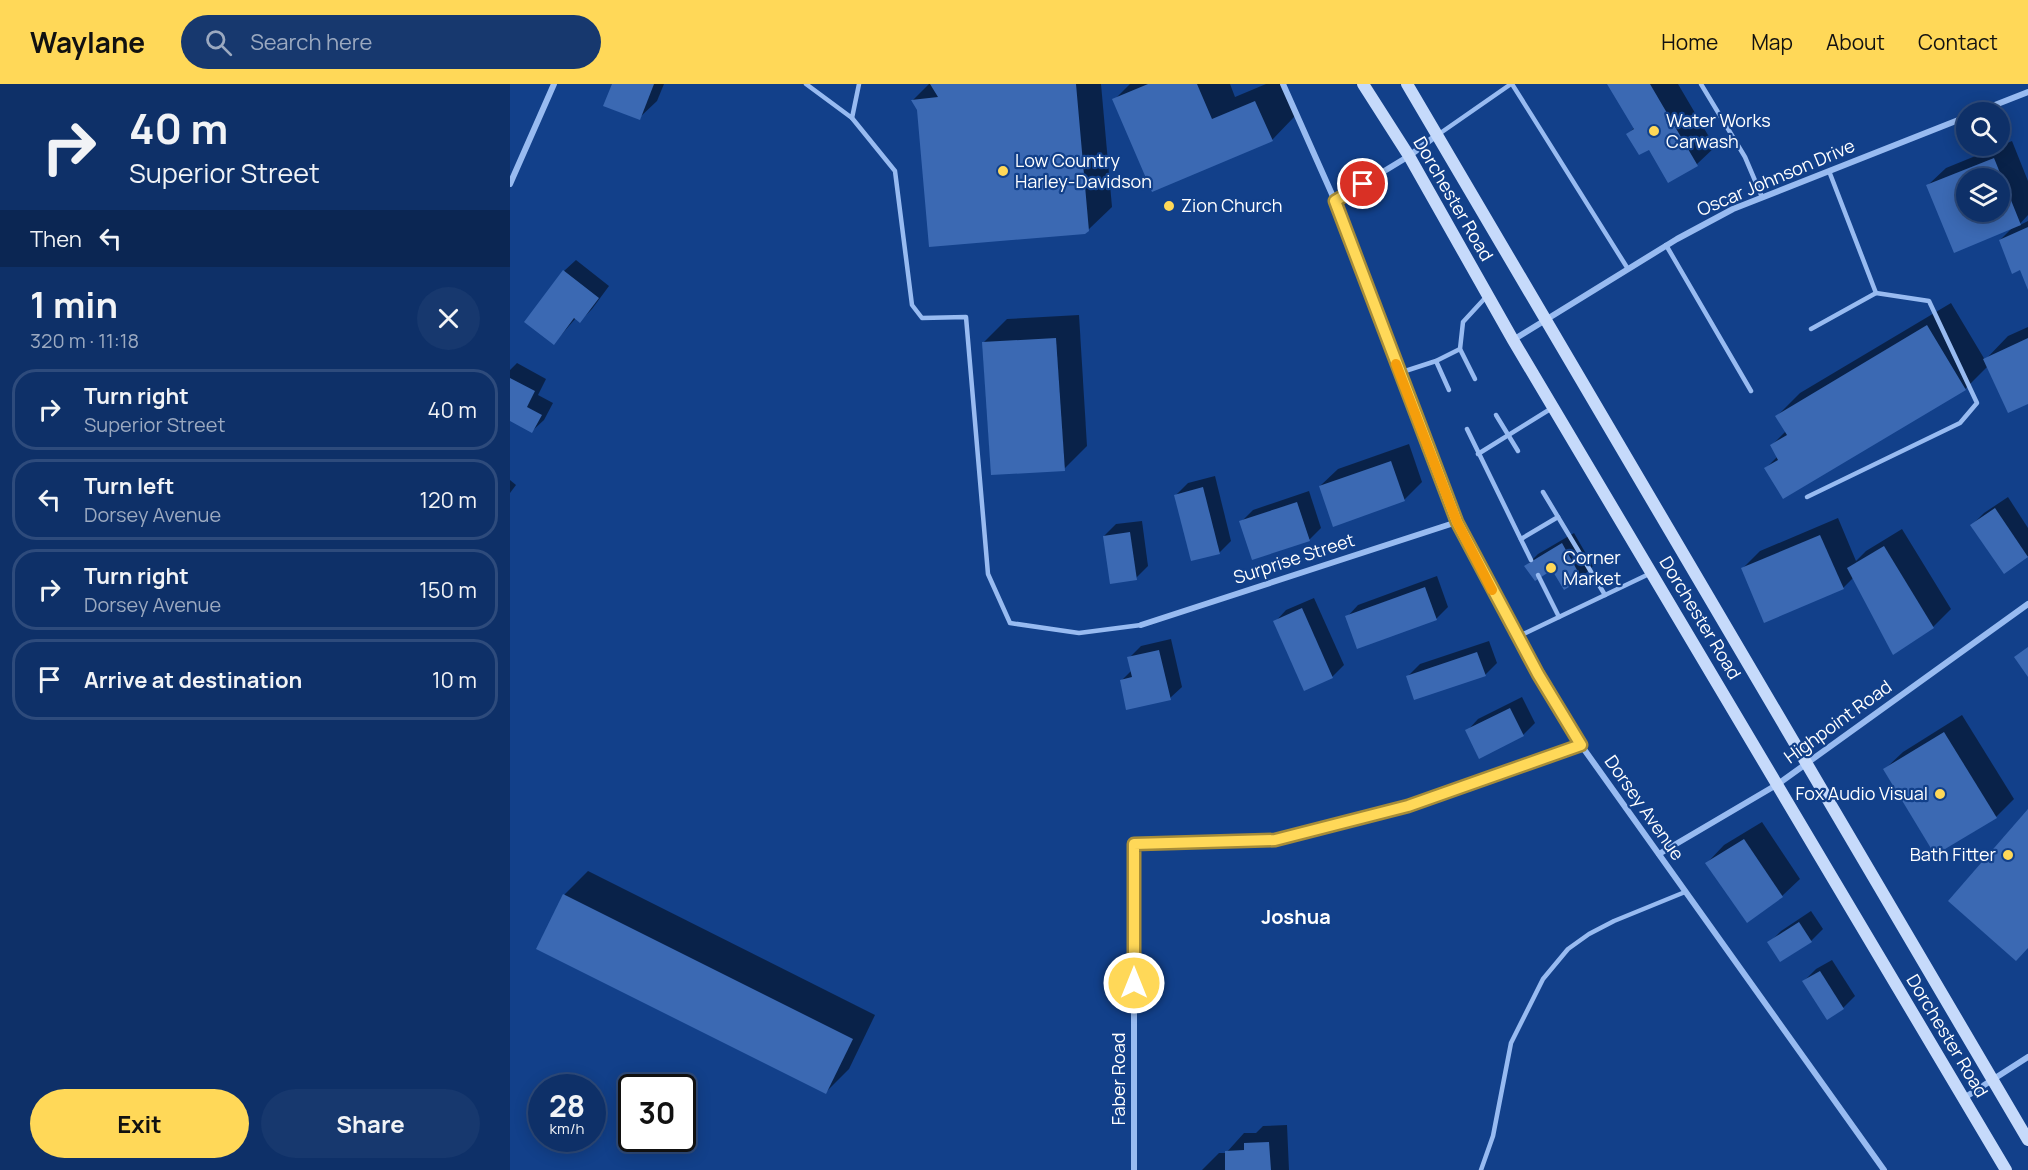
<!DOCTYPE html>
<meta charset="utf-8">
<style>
body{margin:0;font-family:Manrope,sans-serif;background:#17386e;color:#f1f3f6;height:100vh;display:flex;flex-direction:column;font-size:22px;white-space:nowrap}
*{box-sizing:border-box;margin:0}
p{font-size:20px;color:#9ba9c0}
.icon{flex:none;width:33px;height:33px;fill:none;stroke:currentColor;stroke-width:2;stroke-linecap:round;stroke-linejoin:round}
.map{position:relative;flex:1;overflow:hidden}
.side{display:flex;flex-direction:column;background:#0e3068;width:510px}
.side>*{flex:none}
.hud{background:#0e3068;color:#f1f3f6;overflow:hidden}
.controls{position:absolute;left:1446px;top:18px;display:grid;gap:12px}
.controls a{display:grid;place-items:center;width:54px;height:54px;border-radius:50%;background:#0e3068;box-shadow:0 3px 15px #0003,0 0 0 2px #2e4b7c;font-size:30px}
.speed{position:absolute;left:18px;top:990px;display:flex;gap:12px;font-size:30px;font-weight:700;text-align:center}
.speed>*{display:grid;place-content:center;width:78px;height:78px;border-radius:50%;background:#0e3068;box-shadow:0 3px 15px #0003,0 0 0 2px #2e4b7c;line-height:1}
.speed small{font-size:15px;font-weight:400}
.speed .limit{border:3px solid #111;border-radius:9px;background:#fff;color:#111}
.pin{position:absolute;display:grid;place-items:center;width:51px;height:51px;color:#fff;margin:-26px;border:3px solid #fff;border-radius:50%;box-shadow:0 2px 6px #0007}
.me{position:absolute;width:66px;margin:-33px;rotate:0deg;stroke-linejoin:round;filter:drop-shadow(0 0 4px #0008)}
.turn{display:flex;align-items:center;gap:21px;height:126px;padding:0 30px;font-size:27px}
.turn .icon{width:78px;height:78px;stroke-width:2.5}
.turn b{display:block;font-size:42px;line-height:51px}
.then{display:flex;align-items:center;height:57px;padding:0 30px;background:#0003;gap:12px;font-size:22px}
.round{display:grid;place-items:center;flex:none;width:63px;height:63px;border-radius:32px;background:#17386e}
.headline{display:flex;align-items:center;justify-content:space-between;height:102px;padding:0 30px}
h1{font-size:36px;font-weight:700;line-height:45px}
.action{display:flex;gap:12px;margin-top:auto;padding:12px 30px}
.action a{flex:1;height:69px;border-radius:36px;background:#ffd858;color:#111;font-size:24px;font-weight:700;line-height:69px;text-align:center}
.action a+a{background:#17386e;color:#f1f3f6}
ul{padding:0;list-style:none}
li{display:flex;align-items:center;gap:18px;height:81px;margin:0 12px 9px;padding:0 18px;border:3px solid #2e4b7c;border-radius:24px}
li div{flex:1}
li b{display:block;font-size:22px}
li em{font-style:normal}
header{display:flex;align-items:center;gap:36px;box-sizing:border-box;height:84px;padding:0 30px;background:#ffd858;color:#111}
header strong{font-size:28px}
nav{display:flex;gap:33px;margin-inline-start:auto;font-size:21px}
.search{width:420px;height:54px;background:#17386e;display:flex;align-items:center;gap:15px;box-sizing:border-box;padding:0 21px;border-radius:33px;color:#9ba9c0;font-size:22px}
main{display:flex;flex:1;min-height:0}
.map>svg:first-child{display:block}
</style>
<header>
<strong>Waylane</strong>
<div class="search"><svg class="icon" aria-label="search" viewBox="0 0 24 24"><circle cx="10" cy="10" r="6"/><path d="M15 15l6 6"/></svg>Search here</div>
<nav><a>Home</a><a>Map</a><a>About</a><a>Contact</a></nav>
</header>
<main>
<section class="side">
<div class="hud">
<div class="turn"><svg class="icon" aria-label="right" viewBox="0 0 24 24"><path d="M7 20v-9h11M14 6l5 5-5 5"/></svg><div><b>40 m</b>Superior Street</div></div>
<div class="then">Then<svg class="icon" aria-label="left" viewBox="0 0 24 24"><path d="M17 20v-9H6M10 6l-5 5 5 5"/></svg></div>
</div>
<div class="headline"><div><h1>1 min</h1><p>320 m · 11:18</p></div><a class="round"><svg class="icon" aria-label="close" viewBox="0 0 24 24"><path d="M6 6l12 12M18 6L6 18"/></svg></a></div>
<ul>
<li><svg class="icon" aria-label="right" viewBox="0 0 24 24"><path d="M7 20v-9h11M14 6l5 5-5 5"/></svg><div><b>Turn right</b><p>Superior Street</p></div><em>40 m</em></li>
<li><svg class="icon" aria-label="left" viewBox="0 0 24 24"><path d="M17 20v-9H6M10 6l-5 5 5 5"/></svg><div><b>Turn left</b><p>Dorsey Avenue</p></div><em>120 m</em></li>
<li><svg class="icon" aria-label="right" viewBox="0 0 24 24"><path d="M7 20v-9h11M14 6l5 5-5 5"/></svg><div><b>Turn right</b><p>Dorsey Avenue</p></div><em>150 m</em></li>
<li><svg class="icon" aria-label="arrive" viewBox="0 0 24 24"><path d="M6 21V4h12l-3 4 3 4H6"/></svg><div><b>Arrive at destination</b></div><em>10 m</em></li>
</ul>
<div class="action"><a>Exit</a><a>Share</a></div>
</section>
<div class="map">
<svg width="1518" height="1086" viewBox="0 0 1518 1086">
<rect width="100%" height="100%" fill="#12408a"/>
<g fill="#0007" fill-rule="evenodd">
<polygon points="104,0 154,0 147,17 129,34"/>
<polygon points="419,0 591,0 602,123 578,146 408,25 403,16"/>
<polygon points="620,0 720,0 725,13 756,0 771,0 785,32 762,56 604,16"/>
<polygon points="1099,0 1168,0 1205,63 1187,80 1159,97 1139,64 1118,50 1125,43"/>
<path d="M1502,57L1518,97V131L1508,142L1518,137V202L1511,184L1490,156L1505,141L1445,167L1418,101L1436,84ZM1456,94H1490V128H1456Z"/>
<polygon points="66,176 99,202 82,225 70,237 66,234 44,259 54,187"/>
<polygon points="1441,219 1475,276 1498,252 1518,243 1518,319 1478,282 1455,305 1256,384 1268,372 1262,361 1276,347 1267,332 1290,309"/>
<polygon points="569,231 577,362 554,385 473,259 497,235"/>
<polygon points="7,279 36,295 28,311 43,319 34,336 22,347 0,336 0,286"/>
<polygon points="899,360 912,398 894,416 810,402 828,385"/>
<polygon points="705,392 721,457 709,469 666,411 678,399"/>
<polygon points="0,396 6,401 0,409"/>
<polygon points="799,407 811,444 800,455 743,474 731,438 743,426"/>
<polygon points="1498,413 1518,444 1518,472 1494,488 1462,441 1474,429"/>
<polygon points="1328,434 1346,477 1356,467 1392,445 1441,525 1423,543 1343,494 1333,504 1233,484 1250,467"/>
<polygon points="632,437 638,482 626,494 594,452 606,440"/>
<polygon points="1064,449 1083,482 1071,494 1043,484 1016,482 1028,470"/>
<polygon points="927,492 938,523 926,535 837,533 848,521"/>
<polygon points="804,514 834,581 822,593 765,538 776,526"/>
<polygon points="661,555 672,603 660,614 611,597 622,586 619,574 631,562"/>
<polygon points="979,557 987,579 975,591 898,592 910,580"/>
<polygon points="1012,613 1025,639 1013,651 957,647 968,635"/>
<polygon points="1452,631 1504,715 1486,733 1375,685 1393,668"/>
<polygon points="1252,738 1290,795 1272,812 1197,779 1214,761"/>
<polygon points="78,787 365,931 339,985 316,1008 28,864 55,810"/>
<polygon points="1301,827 1313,845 1301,857 1259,859 1271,847"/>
<polygon points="1322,876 1345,912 1333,924 1294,897 1306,885"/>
<polygon points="777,1041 779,1086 692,1086 709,1069 716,1069 734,1049 746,1049 753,1042"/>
</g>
<g fill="#3b69b3" fill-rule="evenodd">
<polygon points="102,0 144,0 130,36 93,22"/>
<polygon points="420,0 566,0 579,147 575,150 419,163 407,26 401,16 428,13"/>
<polygon points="638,0 687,0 702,35 745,17 763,57 642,108 602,15"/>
<polygon points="1097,0 1140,0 1188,82 1158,99 1139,66 1129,71 1116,50 1124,45"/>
<path d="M1484,74L1511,141L1444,169L1416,101ZM1456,94H1490V128H1456Z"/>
<polygon points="1518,143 1518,206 1510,186 1502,190 1489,156"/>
<polygon points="53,186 89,214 70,239 64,234 44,261 14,238"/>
<polygon points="1417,241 1456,306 1273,415 1254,384 1268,376 1260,361 1277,351 1265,332"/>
<polygon points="546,254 555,387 481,391 472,258"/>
<polygon points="1518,254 1518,320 1498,329 1473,275"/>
<polygon points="0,294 25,307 17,323 32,331 22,349 0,337"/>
<polygon points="881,377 895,417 823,443 809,402"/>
<polygon points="693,403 710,470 681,477 664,411"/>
<polygon points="787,418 800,457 742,476 729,437"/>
<polygon points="1485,424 1518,473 1494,490 1460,441"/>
<polygon points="620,448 627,496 600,500 593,452"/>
<polygon points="1310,451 1334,505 1254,539 1231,484"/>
<polygon points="1052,459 1072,495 1054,506 1042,486 1025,497 1014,482"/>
<polygon points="1374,462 1424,544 1383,571 1337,484"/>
<polygon points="915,503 927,536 847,565 835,532"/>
<polygon points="792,524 823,594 794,607 763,537"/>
<polygon points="1518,563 1518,593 1504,573"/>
<polygon points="649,566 661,616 616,626 610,596 622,593 617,573"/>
<polygon points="967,568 976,592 904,616 896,592"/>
<polygon points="1000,624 1014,652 969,675 955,646"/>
<polygon points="1434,648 1487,734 1425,771 1373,685"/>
<polygon points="1518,725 1518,864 1506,877 1438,817"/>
<polygon points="1234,755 1273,813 1237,839 1195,779"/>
<polygon points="53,810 343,955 316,1010 26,865"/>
<polygon points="1289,838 1302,858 1270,878 1257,858"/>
<polygon points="1310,887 1334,925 1317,936 1292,897"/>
<polygon points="759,1058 761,1086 715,1086 715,1067 734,1066 734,1059"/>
</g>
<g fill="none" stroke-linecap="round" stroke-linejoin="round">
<g stroke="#98bbf1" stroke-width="4.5">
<polyline points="296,0 342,34 349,0"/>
<polyline points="1002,0 1118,185"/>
<polyline points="1191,0 1235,73 1252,113"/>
<polyline points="342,34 385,87 402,221 412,234 456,233 478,490 500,539 569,549 631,541"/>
<polyline points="929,50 1001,0"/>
<polyline points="1156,161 1241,307"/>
<polyline points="1301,245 1366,209 1319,87"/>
<polyline points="926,277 939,306"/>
<polyline points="889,289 926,277 950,265"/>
<polyline points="965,295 950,265 953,238 976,213"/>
<polyline points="986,331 1008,367"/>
<polyline points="957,345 1021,476"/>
<polyline points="968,370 1042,324"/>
<polyline points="1033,408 1095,511"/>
<polyline points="1297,413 1450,339 1467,319 1419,217 1366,209"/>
<polyline points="1011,455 1048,433"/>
<polyline points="1028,491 1049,533"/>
<polyline points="1007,553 1139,490"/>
<polyline points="971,1086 983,1052 1001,959 1033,895 1058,865 1079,850 1104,837 1175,808"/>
</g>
<g stroke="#98bbf1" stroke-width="6">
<polyline points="773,0 825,117"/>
<polyline points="1467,28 1518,8"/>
<polyline points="927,51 899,72 825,117 947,438 1028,590 1071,661 1374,1086"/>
<polyline points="0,100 44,0"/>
<polyline points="1003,256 1167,155 1223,125 1456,33"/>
<polyline points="631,541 947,438"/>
<polyline points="1149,770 1268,700 1518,520"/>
<polyline points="1454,1014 1518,973"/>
<polyline points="624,1086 624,760 765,756 898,721 1071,661"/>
</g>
<g stroke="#c6dafb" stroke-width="12">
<polyline points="853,0 899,72 1003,256 1496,1086"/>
<polyline points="897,0 1518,1056"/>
</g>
</g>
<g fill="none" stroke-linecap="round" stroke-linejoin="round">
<defs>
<polyline id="route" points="624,899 624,760 765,756 898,722 1071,661 1028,590 947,438 825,117 853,100"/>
</defs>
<use href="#route" stroke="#a68c39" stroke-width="15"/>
<use href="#route" stroke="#ffd858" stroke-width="10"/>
<polyline stroke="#f59e0b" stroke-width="10" points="886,280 947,438 982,506"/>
</g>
<g fill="#ffd858" stroke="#12408a" stroke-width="2">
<circle cx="1144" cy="47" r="6"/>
<circle cx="493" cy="87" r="6"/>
<circle cx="659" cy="122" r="6"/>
<circle cx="1041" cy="484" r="6"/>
<circle cx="1430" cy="710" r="6"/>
<circle cx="1498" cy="771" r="6"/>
</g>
<g text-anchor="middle" stroke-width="4.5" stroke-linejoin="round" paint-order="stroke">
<g font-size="18" fill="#fff" stroke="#12408a" text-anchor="start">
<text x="1156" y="43">Water Works<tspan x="1156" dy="21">Carwash</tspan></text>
<text x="505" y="83">Low Country<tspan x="505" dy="21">Harley-Davidson</tspan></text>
<text x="671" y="128">Zion Church</text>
<text x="1053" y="480">Corner<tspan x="1053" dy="21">Market</tspan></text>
<text x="1418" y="716" text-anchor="end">Fox Audio Visual</text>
<text x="1486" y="777" text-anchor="end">Bath Fitter</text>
</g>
<g font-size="18" fill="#fff" stroke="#12408a">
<text transform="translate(1266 94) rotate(-23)" y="6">Oscar Johnson Drive</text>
<text transform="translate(943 115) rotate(60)" y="6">Dorchester Road</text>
<text transform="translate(784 475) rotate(-18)" y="6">Surprise Street</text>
<text transform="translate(1190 534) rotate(59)" y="6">Dorchester Road</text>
<text transform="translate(1328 638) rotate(-36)" y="6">Highpoint Road</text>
<text transform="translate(1134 724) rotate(55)" y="6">Dorsey Avenue</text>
<text transform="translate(1437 952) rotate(59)" y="6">Dorchester Road</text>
<text transform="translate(609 995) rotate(-90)" y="6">Faber Road</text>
</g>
<g font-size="20" font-weight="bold" fill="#fff" stroke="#12408a">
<text x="786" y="840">Joshua</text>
</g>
</g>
</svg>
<div class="controls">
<a><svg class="icon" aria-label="search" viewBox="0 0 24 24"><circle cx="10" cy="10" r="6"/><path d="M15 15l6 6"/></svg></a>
<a><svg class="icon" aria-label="layers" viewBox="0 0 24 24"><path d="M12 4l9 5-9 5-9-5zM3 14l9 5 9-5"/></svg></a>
</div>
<div class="speed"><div>28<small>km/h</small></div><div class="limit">30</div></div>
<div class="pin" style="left:853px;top:100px;background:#d93025"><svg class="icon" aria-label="arrive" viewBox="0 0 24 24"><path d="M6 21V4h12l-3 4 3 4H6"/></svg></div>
<svg class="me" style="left:624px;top:899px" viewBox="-20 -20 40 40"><circle r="17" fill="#ffd858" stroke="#fff" stroke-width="3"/><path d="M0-11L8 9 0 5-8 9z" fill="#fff"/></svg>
</div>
</main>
